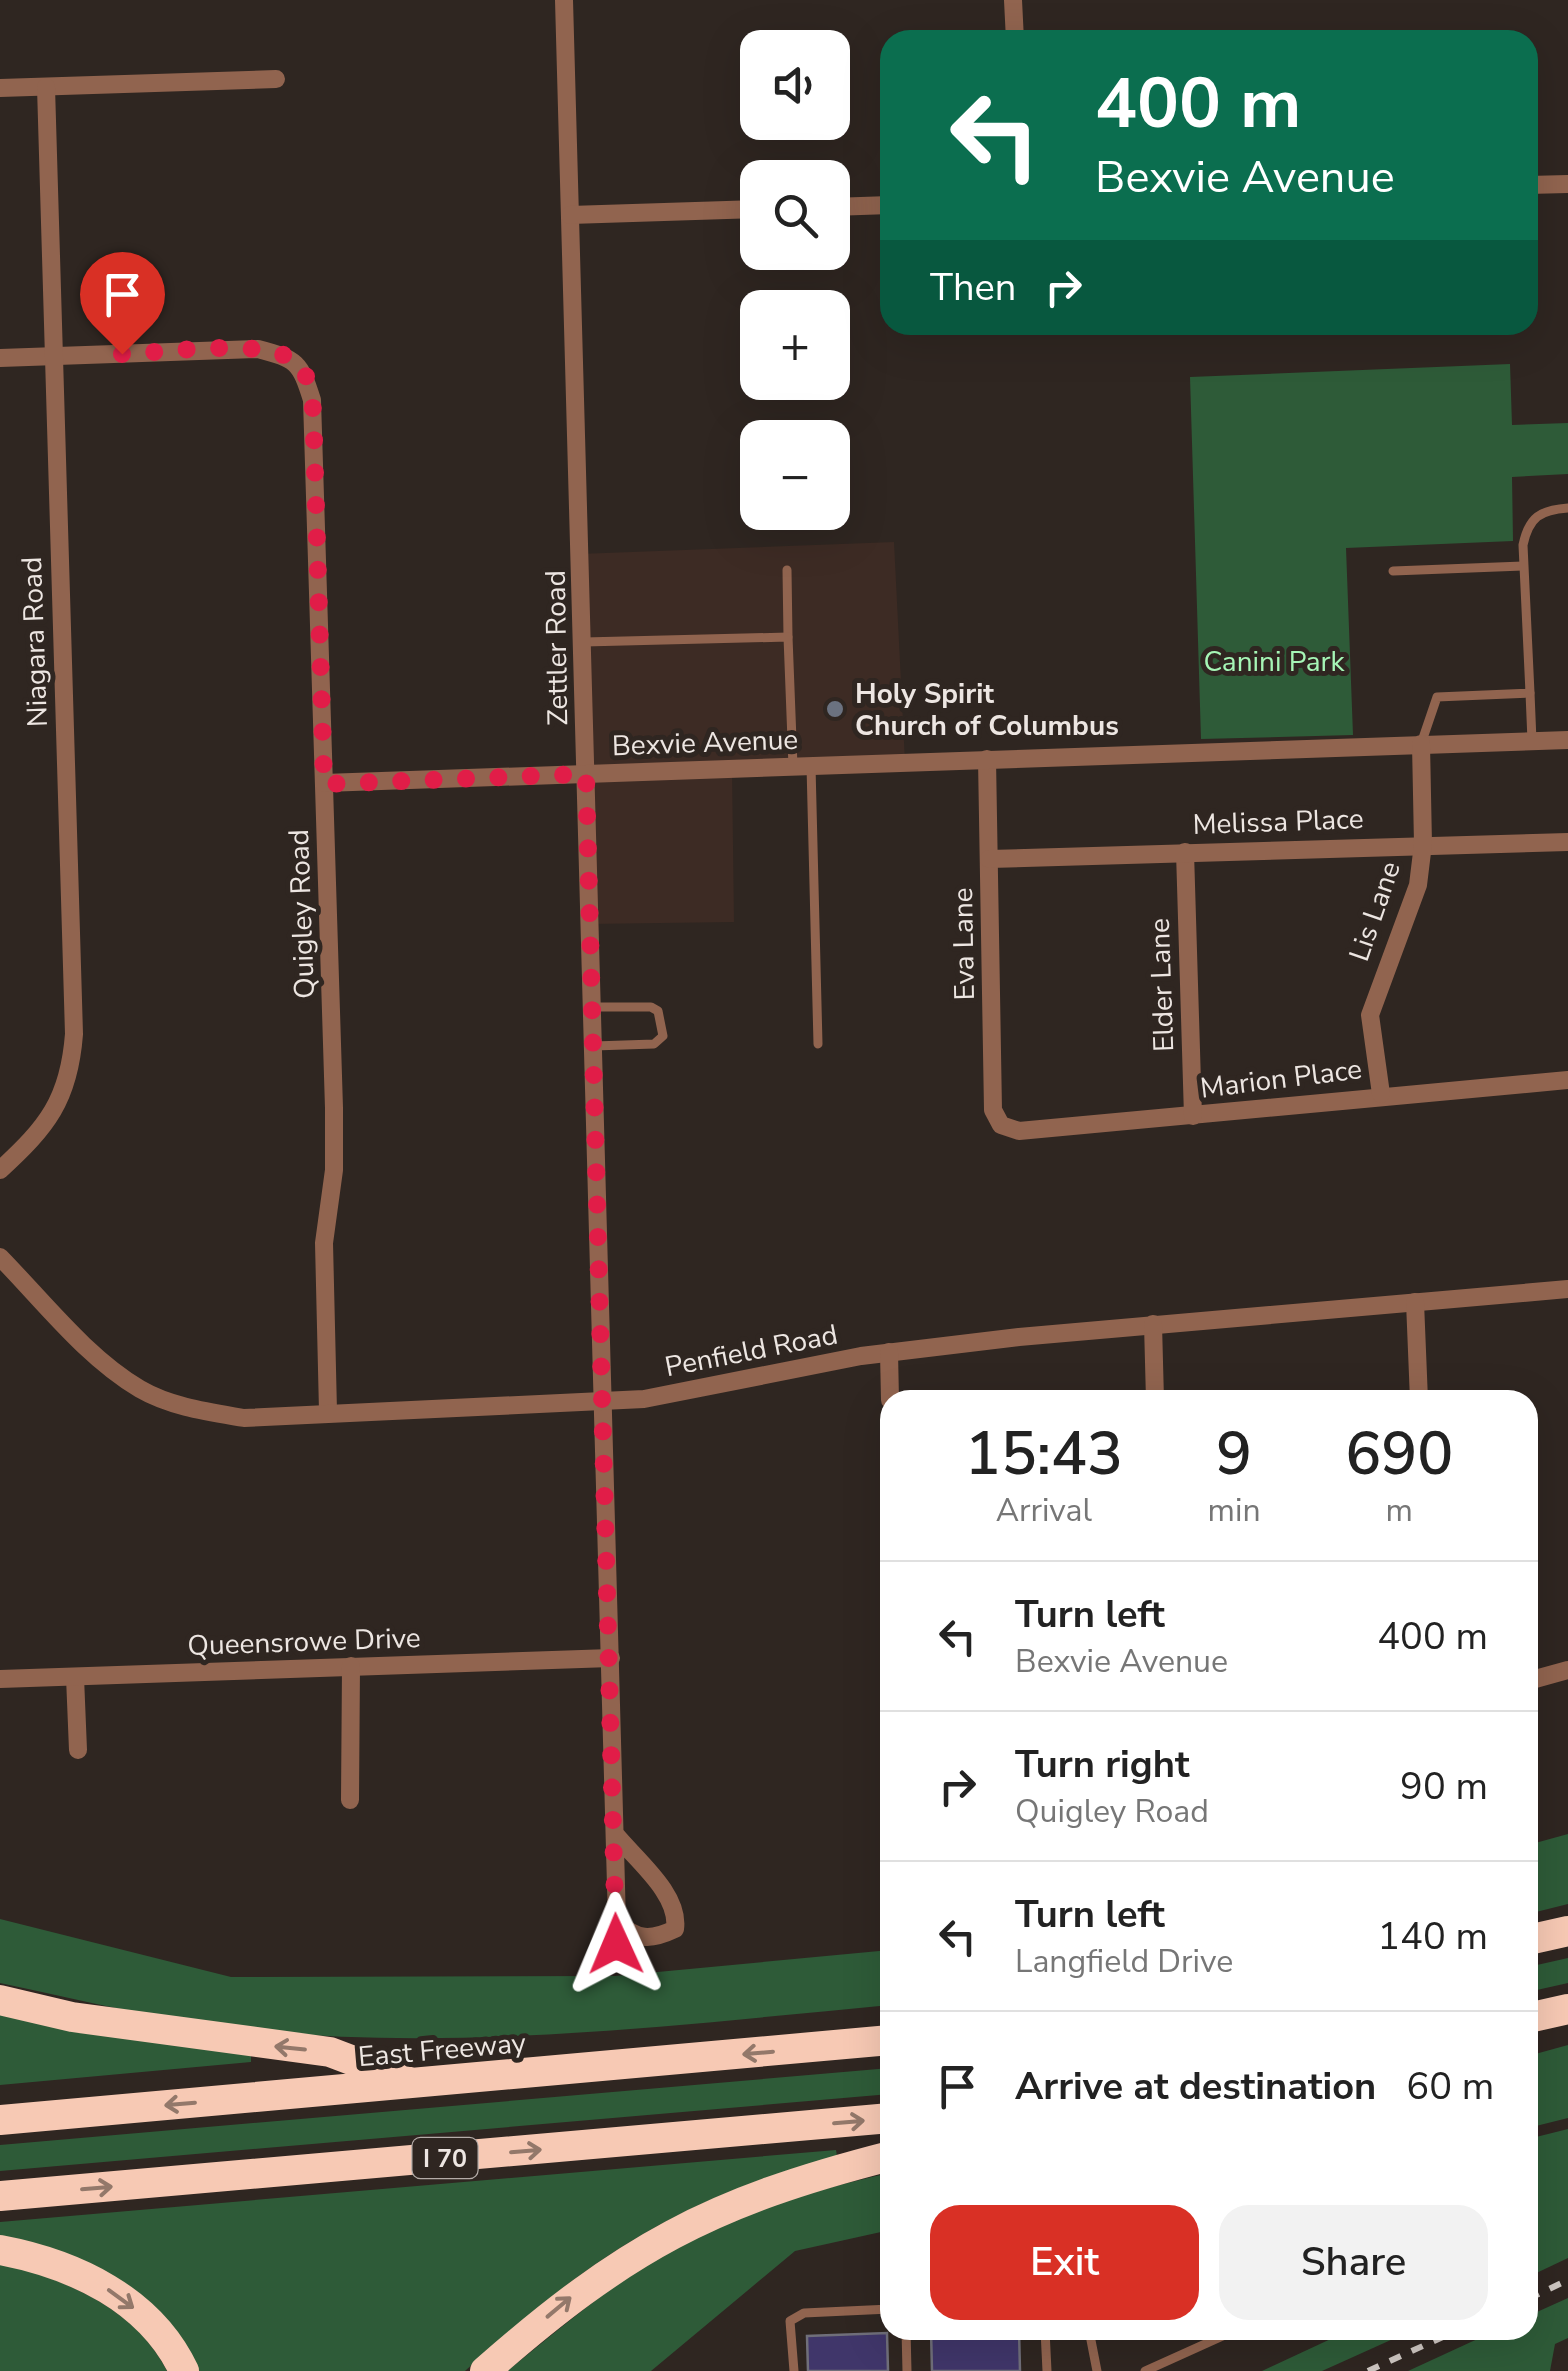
<!DOCTYPE html>
<meta charset="utf-8">
<style>
body{margin:0;font-family:"Nunito Sans",sans-serif;background:#f2f2f2;color:#222;height:100vh;display:flex;flex-direction:column;font-size:38px;white-space:nowrap}
*{box-sizing:border-box;margin:0}
p{font-size:32px;color:#767676}
.icon{flex:none;width:55px;height:55px;fill:none;stroke:currentColor;stroke-width:2;stroke-linecap:round;stroke-linejoin:round}
.map{position:relative;flex:1;overflow:hidden}
.drawer{position:absolute;left:880px;top:1390px;width:658px;height:950px;display:flex;flex-direction:column;background:#fff;border-radius:30px;box-shadow:0 10px 40px #0002}
.drawer>*{flex:none}
.banner{position:absolute;left:880px;top:30px;width:658px;height:305px;border-radius:30px;box-shadow:0 10px 40px #0002;background:#0b6e4f;color:#fff;overflow:hidden}
.fabs{position:absolute;left:740px;top:30px;display:grid;gap:20px}
.fabs a{display:grid;place-items:center;width:110px;height:110px;border-radius:20px;background:#fff;box-shadow:0 10px 40px #0002;font-size:50px}
.pin{position:absolute;display:grid;place-items:center;width:85px;height:85px;color:#fff;margin:-102px -42px;border-radius:50% 50% 50% 0;rotate:-45deg;box-shadow:0 0 10px #0007}
.pin .icon{rotate:45deg}
.me{position:absolute;width:110px;margin:-55px;rotate:359deg;stroke-linejoin:round;filter:drop-shadow(0 0 8px #0008)}
.turn{display:flex;align-items:center;gap:35px;height:210px;padding:0 50px;font-size:45px}
.turn .icon{width:130px;height:130px;stroke-width:2.5}
.turn b{display:block;font-size:70px;line-height:85px}
.then{display:flex;align-items:center;height:95px;padding:0 50px;background:#0003;gap:20px;font-size:38px}
.eta{display:flex;justify-content:space-evenly;align-items:center;height:170px;text-align:center}
.eta b{font-size:60px;font-weight:600;line-height:70px}
.action{display:flex;gap:20px;margin-top:auto;padding:20px 50px}
.action a{flex:1;height:115px;border-radius:30px;background:#d93025;color:#fff;font-size:40px;font-weight:600;line-height:115px;text-align:center}
.action a+a{background:#f2f2f2;color:#222}
ul{padding:0;list-style:none}
li{display:flex;align-items:center;gap:30px;height:150px;padding:0 50px;border-top:2px solid #e0e0e0}
li div{flex:1}
li b{display:block;font-size:38px}
li em{font-style:normal}
.map>svg:first-child{display:block}
</style>
<div class="map">
<svg width="1568" height="2371" viewBox="0 0 1568 2371">
<rect width="100%" height="100%" fill="#2f2621"/>
<polygon fill="#3d2b24" points="894,542 905,762 732,769 734,922 589,924 579,554"/>
<g fill="#2e5b38">
<polygon points="1510,364 1512,425 1568,423 1568,474 1512,477 1513,541 1346,548 1353,735 1201,739 1190,377"/>
<polygon points="1568,1834 1568,1904 1528,1914 1528,1845"/>
<path d="M0,1919L231,1977L615,1976L890,1950V2005C676,2025 461,2052 246,2030C164,2021 81,2000 0,1983Z"/>
<polygon points="1568,1958 1568,1983 1528,1992 1528,1967"/>
<polygon points="0,2006 251,2054 251,2062 0,2085"/>
<polygon points="1568,2045 1568,2118 1528,2128 1528,2056"/>
<polygon points="890,2068 890,2094 0,2171 0,2145"/>
<polygon points="1568,2129 1568,2258 1528,2277 1528,2139"/>
<path d="M836,2150L837,2156C676,2200 587,2259 465,2371H197L176,2335L0,2236V2222Z"/>
<path d="M890,2173V2230L795,2251L651,2371H507C545,2341 582,2309 622,2281C701,2226 796,2193 890,2173Z"/>
<path d="M0,2261C65,2282 133,2305 167,2371H0Z"/>
<polygon points="1568,2298 1568,2338 1555,2344 1550,2371 1408,2371 1497,2330 1528,2330 1528,2316"/>
<polygon points="1350,2330 1413,2330 1322,2371 1262,2371"/>
</g>
<g fill="#40366a" stroke="#706f7a" stroke-width="2.5">
<polygon points="931,2330 1019,2330 1020,2371 932,2371"/>
<polygon points="887,2333 888,2371 808,2371 807,2336"/>
</g>
<g fill="none" stroke-linecap="round" stroke-linejoin="round">
<g stroke="#91644f" stroke-width="9">
<polyline points="787,570 788,637"/>
<polyline points="1393,571 1523,566"/>
<polyline points="584,642 788,637 793,766"/>
<polyline points="1530,693 1532,741"/>
<path d="M1421,744L1437,697L1530,693L1523,545C1529,517 1540,510 1568,508"/>
<polyline points="811,766 818,1044"/>
<polyline points="593,1007 651,1007 658,1011 663,1036 654,1044 594,1046"/>
<polyline points="616,1966 617,1925"/>
<polyline points="906,2330 907,2371"/>
<polyline points="1045,2330 1047,2371"/>
<polyline points="1089,2330 1097,2371"/>
<polyline points="794,2371 790,2321 804,2313 890,2309"/>
<polyline points="1145,2371 1236,2330"/>
</g>
<g stroke="#91644f" stroke-width="18">
<path d="M564,0L617,1922C637,1940 650,1941 675,1929C680,1894 636,1860 615,1834"/>
<polyline points="1013,0 1015,40"/>
<polyline points="0,88 276,79"/>
<polyline points="1528,185 1568,184"/>
<polyline points="832,207 890,205"/>
<polyline points="570,215 758,209"/>
<path d="M0,358L258,349C297,359 300,362 312,400L334,1108V1170L324,1243L328,1411"/>
<polyline points="987,759 993,1110 1001,1125 1019,1131 1568,1080"/>
<polyline points="324,783 1568,740"/>
<polyline points="1185,852 1193,1116"/>
<polyline points="989,859 1568,842"/>
<polyline points="1381,1094 1370,1015 1418,885 1423,844 1421,744"/>
<path d="M0,1170C47,1127 69,1100 74,1034L46,87"/>
<path d="M0,1257C44,1302 86,1357 140,1389C171,1407 209,1412 244,1418L644,1399L861,1356L1019,1337L1568,1289"/>
<polyline points="1415,1302 1419,1400"/>
<polyline points="1153,1324 1155,1400"/>
<polyline points="889,1352 890,1400"/>
<polyline points="75,1677 78,1750"/>
<polyline points="0,1679 611,1658"/>
<polyline points="1528,1681 1568,1670"/>
<polyline points="350,1800 351,1666"/>
</g>
<g stroke="#f7c9b4" stroke-width="30">
<polyline points="1528,1940 1568,1931"/>
<polyline points="0,2000 72,2017 330,2052 409,2082"/>
<polyline points="1528,2018 1568,2009"/>
<polyline points="0,2120 890,2040"/>
<polyline points="0,2196 890,2118"/>
<path d="M0,2250C74,2264 150,2299 184,2371"/>
<path d="M485,2371C625,2248 710,2202 890,2156"/>
</g>
<g stroke="#cec7c2" stroke-width="6" stroke-dasharray="12 12" stroke-linecap="butt">
<polyline points="1528,2299 1568,2280"/>
<polyline points="1368,2371 1458,2330"/>
</g>
</g>
<defs><path id="oneway-shaft" d="M-6 0H5M1.5-3L5.5 0L1.5 3" fill="none" stroke-width="1.6" stroke-linecap="round" stroke-linejoin="round" transform="scale(2.5)"/></defs>
<g stroke="#93786a">
<use href="#oneway-shaft" transform="translate(290 2048) rotate(-174)"/>
<use href="#oneway-shaft" transform="translate(758 2053) rotate(175)"/>
<use href="#oneway-shaft" transform="translate(180 2104) rotate(175)"/>
<use href="#oneway-shaft" transform="translate(849 2122) rotate(-5)"/>
<use href="#oneway-shaft" transform="translate(526 2151) rotate(-5)"/>
<use href="#oneway-shaft" transform="translate(97 2188) rotate(-5)"/>
<use href="#oneway-shaft" transform="translate(121 2299) rotate(36)"/>
<use href="#oneway-shaft" transform="translate(559 2307) rotate(-40)"/>
</g>
<g fill="none" stroke-linecap="round" stroke-linejoin="round">
<path stroke="#e11d48" stroke-width="18" stroke-dasharray="0 32.4" d="M122,354C162,353 258,338 292,359C315,373 313,415 314,438L324,784L586,774L616,1944"/>
</g>
<circle fill="#6b7280" stroke="#2f2621" stroke-width="4" cx="835" cy="709" r="10"/>
<g text-anchor="middle" stroke-width="10" stroke-linejoin="round" paint-order="stroke">
<rect fill="#2f2621" stroke="#b4aca8" stroke-width="2.5" x="412.5" y="2138" width="65" height="40" rx="8"/>
<g font-size="25" font-weight="bold" fill="#ede6e2">
<text x="445" y="2167">I 70</text>
</g>
<g font-size="28" fill="#ede6e2" stroke="#2f2621">
<text transform="translate(34 642) rotate(-92)" y="10">Niagara Road</text>
<text transform="translate(556 648) rotate(-91)" y="10">Zettler Road</text>
<text transform="translate(705 742) rotate(-2)" y="10">Bexvie Avenue</text>
<text transform="translate(1278 821) rotate(-2)" y="10">Melissa Place</text>
<text transform="translate(1374 911) rotate(-71)" y="10">Lis Lane</text>
<text transform="translate(301 914) rotate(-92)" y="10">Quigley Road</text>
<text transform="translate(963 944) rotate(-91)" y="10">Eva Lane</text>
<text transform="translate(1161 985) rotate(-92)" y="10">Elder Lane</text>
<text transform="translate(1281 1078) rotate(-7)" y="10">Marion Place</text>
<text transform="translate(751 1350) rotate(-11)" y="10">Penfield Road</text>
<text transform="translate(304 1641) rotate(-2)" y="10">Queensrowe Drive</text>
<text transform="translate(442 2049) rotate(-5)" y="10">East Freeway</text>
</g>
<g font-size="28" fill="#a6f6b6" stroke="#2f2621">
<text x="1274" y="671">Canini Park</text>
</g>
<g font-size="28" font-weight="bold" fill="#ede6e2" stroke="#2f2621" text-anchor="start">
<text x="855" y="703">Holy Spirit<tspan x="855" dy="32">Church of Columbus</tspan></text>
</g>
</g>
</svg>
<div class="fabs">
<a><svg class="icon" aria-label="sound" viewBox="0 0 24 24"><path d="M4 9h4l5-4v14l-5-4H4zM17 9q2 3 0 6"/></svg></a>
<a><svg class="icon" aria-label="search" viewBox="0 0 24 24"><circle cx="10" cy="10" r="6"/><path d="M15 15l6 6"/></svg></a>
<a>+</a>
<a>−</a>
</div>
<div class="pin" style="left:122px;top:354px;background:#d93025"><svg class="icon" aria-label="arrive" viewBox="0 0 24 24"><path d="M6 21V4h12l-3 4 3 4H6"/></svg></div>
<svg class="me" style="left:616px;top:1944px" viewBox="-20 -20 40 40"><path d="M0-17L14 15 0 8-14 15z" fill="#e11d48" stroke="#fff" stroke-width="4"/></svg>
<div class="banner">
<div class="turn"><svg class="icon" aria-label="left" viewBox="0 0 24 24"><path d="M17 20v-9H6M10 6l-5 5 5 5"/></svg><div><b>400 m</b>Bexvie Avenue</div></div>
<div class="then">Then<svg class="icon" aria-label="right" viewBox="0 0 24 24"><path d="M7 20v-9h11M14 6l5 5-5 5"/></svg></div>
</div>
<section class="drawer">
<div class="eta">
<div><b>15:43</b><p>Arrival</p></div>
<div><b>9</b><p>min</p></div>
<div><b>690</b><p>m</p></div>
</div>
<ul>
<li><svg class="icon" aria-label="left" viewBox="0 0 24 24"><path d="M17 20v-9H6M10 6l-5 5 5 5"/></svg><div><b>Turn left</b><p>Bexvie Avenue</p></div><em>400 m</em></li>
<li><svg class="icon" aria-label="right" viewBox="0 0 24 24"><path d="M7 20v-9h11M14 6l5 5-5 5"/></svg><div><b>Turn right</b><p>Quigley Road</p></div><em>90 m</em></li>
<li><svg class="icon" aria-label="left" viewBox="0 0 24 24"><path d="M17 20v-9H6M10 6l-5 5 5 5"/></svg><div><b>Turn left</b><p>Langfield Drive</p></div><em>140 m</em></li>
<li><svg class="icon" aria-label="arrive" viewBox="0 0 24 24"><path d="M6 21V4h12l-3 4 3 4H6"/></svg><div><b>Arrive at destination</b></div><em>60 m</em></li>
</ul>
<div class="action"><a>Exit</a><a>Share</a></div>
</section>
</div>
